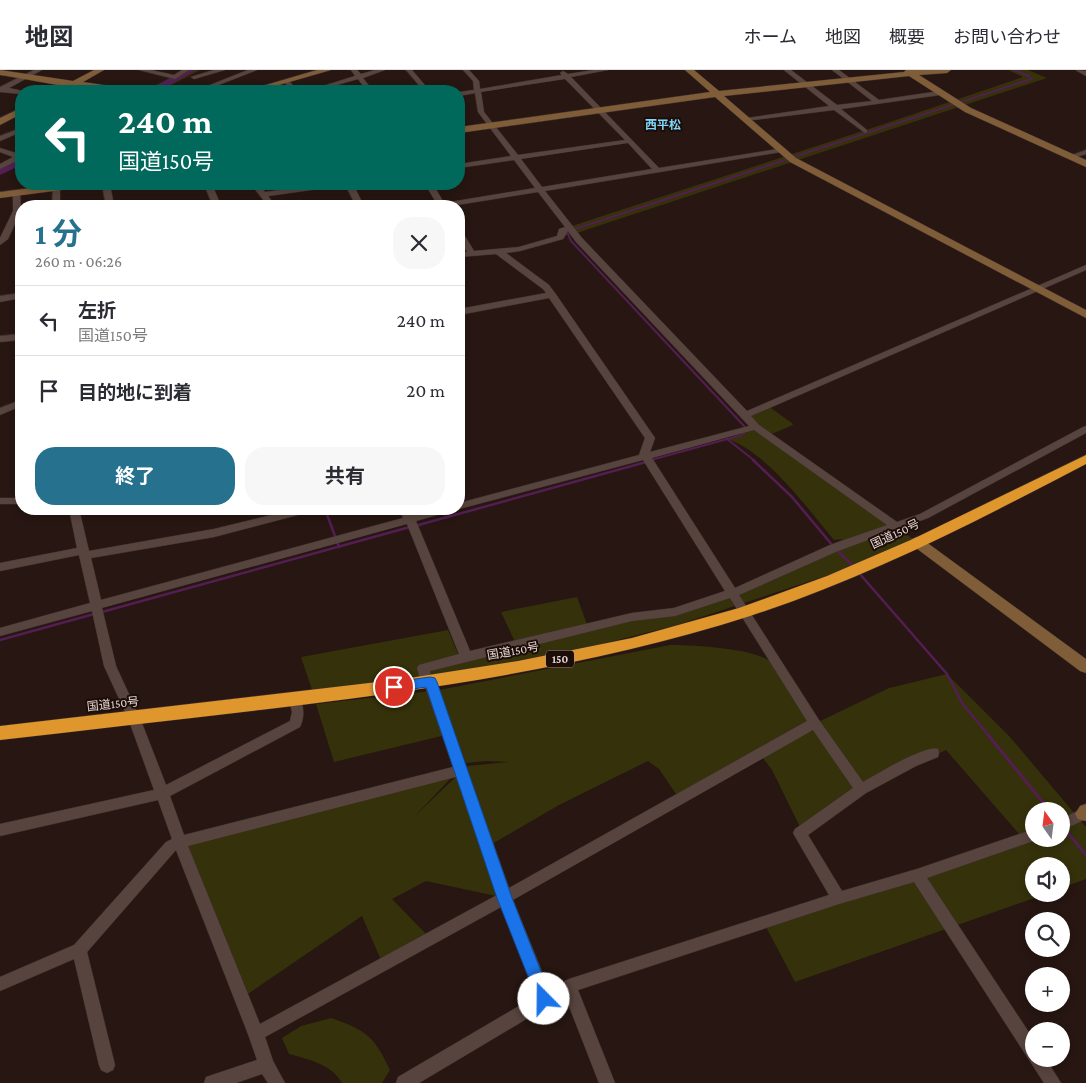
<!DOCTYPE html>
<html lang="ja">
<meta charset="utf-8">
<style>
body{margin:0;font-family:"Crimson Pro","Noto Sans JP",serif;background:#f7f7f7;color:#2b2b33;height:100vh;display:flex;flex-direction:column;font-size:19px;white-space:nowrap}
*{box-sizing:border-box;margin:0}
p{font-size:16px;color:#7c7c81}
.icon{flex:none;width:28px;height:28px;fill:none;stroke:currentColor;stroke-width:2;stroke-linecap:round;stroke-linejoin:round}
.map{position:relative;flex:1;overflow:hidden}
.side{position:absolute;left:15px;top:130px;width:450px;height:315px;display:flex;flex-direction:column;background:#fff;border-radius:20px;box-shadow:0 2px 8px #0003}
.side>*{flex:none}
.hud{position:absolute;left:15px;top:15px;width:450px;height:105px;border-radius:20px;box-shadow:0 2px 8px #0003;background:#00695c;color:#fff;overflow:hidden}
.needle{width:32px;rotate:346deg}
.fabs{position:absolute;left:1025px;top:732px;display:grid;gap:10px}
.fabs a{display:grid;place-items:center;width:45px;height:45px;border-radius:50%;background:#fff;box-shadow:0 2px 8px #0003;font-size:25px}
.pin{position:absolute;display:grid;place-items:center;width:42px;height:42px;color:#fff;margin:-21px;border:2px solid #fff;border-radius:50%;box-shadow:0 1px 5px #0007}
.me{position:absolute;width:55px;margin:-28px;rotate:338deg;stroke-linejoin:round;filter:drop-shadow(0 0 4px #0008)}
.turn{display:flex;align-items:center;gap:18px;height:105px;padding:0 20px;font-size:22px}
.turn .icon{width:65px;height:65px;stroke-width:2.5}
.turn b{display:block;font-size:35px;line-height:42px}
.round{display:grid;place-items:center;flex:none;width:52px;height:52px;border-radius:20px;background:#f7f7f7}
.overview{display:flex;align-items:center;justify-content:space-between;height:85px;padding:0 20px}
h1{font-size:30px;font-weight:700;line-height:38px;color:#26728e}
.cta{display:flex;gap:10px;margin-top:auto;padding:10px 20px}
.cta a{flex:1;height:58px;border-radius:20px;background:#26728e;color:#fff;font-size:20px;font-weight:700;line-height:58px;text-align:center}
.cta a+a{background:#f7f7f7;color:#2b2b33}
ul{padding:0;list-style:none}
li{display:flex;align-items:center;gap:15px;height:70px;padding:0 20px;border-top:1px solid #e1e1e2}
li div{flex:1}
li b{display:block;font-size:19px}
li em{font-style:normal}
header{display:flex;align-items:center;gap:30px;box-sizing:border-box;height:70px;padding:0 25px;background:#fff;border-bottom:1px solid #e1e1e2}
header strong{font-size:24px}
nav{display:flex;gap:28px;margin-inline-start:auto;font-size:18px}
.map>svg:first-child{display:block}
</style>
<header>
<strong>地図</strong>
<nav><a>ホーム</a><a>地図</a><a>概要</a><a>お問い合わせ</a></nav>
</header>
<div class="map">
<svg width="1086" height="1013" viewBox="0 0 1086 1013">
<rect width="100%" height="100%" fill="#271611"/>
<g fill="#34310b" fill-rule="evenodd">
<polygon points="186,0 200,0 160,21 144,21"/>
<polygon points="1008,0 1028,0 1047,8 577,163 561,166 566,158 596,148 887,53 1023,7"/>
<polygon points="768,336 792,353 793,355 767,366 744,346"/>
<path d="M755,359L887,455L861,464L894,455L917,472L890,485L677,555L598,575L434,607L312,620L301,587L448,560L461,591L516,574L501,542L577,527L588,557L675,542L733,523L843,469L834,470C807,438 766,381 727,369Z"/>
<path d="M670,575C692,575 757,578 772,593C789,610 801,633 816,653L889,618L947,604L1010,667L1086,757V809L1061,818V796H1034V824H1046L795,912L764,853L1020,765L946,680L871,714L802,761L772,700L760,684L676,724L659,699L648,691L559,735L487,777L505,828L426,811L392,829L431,869L383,895L362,846L242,928L187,775L451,708L415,746L467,696L508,692L487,691L466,693L454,663L334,692L316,634L439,620ZM1034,741H1061V769H1034Z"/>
<path d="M331,948C366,960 374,966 390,1000L382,1013H342C331,994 310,990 289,984L282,968L301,956Z"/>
</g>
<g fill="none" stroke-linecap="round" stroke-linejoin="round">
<g stroke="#541e53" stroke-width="2">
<polyline points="303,21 321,17"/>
<polyline points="572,160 1031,9 1029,6 1014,0"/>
<polyline points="567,162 571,171 745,357 746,361 742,365 651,390"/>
<polyline points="727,369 755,391"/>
</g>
<g stroke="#541e53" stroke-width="2.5">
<polyline points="753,390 792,427 833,476"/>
<polyline points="325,439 339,477"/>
<polyline points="415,456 646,392"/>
<polyline points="837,480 854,497"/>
<polyline points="859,503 947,604 962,633 989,666"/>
<polyline points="102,542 410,457"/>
<polyline points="0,570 94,544"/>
</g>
<g stroke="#541e53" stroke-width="3">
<polyline points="988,665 1050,741"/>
<polyline points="1064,758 1086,785"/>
</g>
<g fill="#541e53" fill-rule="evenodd">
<polygon points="184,0 196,0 159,21 147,21"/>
<polygon points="21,88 21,95 0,105 0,98"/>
</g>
<defs>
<g id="street">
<polygon points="34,0 42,0 9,18 23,21 21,21 21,24 0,22 0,17"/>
<polygon points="139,0 151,0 174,5 182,0 189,0 175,9"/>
<polygon points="214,0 225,0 194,9 191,7"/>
<polygon points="248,0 257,0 203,21 195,21"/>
<polygon points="351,0 357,0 361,4 375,0 385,0 363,8 373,21 367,21 358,9 316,21 307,21 355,6"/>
<polygon points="406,0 412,0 430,21 424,21"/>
<path d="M463,0H469L479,11L480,19L562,5L560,3L563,1L568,4L593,0H608L571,7L659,98L784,78L785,80L781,82L545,121L582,168L747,341L1086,195V200L751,346L759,355L897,452L920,444L1083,357L1086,356V363L928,448L838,481L739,525L819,650L863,712C877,704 925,675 938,679L939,683L938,687L916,696L866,723L808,765L842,821L917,799L1034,759V769H1039L927,808L1034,970V989H1046L1061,1013H1044L914,812L839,834L578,920L615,1013H599L565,926L419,1013H396L398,1007L536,926L501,837L265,967L273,991L285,1013H268L262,1004L236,1013H204L206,1007L257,990L248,964L176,780L87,882L115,995L113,1000L107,1003L101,1000L99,995L74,889L0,921V907L74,875L166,772L172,769L158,730L0,766V754L154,720L128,648L104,596L92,541L0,566V558L90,533L79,485L0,501V493L77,478L69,439H79L89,481L214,459L296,439H314L313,441L214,467L91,488L101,530L403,448L399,439H409L413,445L435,439H452L451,441L416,451L470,581L632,543L674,538L725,521L643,390L459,439H457H459V433L639,385L645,368L549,228L459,245V239L546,223L543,219L496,184L459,187V183L467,182L459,169V161H462L474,181L519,177L557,166L559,159L565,157L538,122L451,136H434L437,134L425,114H433L444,133L535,118L514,90L459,98V94L511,86L478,42L475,23L459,26V22L474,20L473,11ZM565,9L625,70L518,85L484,42L481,22ZM628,73L652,99L542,117L521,89ZM568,161L576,172L749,356L650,382L655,368L555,223L549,215L506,183L520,181L563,169ZM754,360L887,455L830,475L735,518L652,388ZM407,454L459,584L419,595L417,598L422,615L425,616L453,697L184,765L170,726L300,657C305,647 304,636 299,626H291L289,629L292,642L290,651L166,715L140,648L116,596L102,538ZM730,528L807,651L509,818L436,612L431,608L430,601L632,551L675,546ZM813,660L853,718L795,759L793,763L829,825L569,909L549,919L513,830ZM456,707L497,825L260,954L188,776Z"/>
<polygon points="784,0 791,0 837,35 872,31 832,0 839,0 879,30 940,21 943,23 940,25 841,39 867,60 867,62 865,63 834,40 745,51 744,50 747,48 829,36"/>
<polygon points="1076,0 1086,1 1086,6 1077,1"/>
<polygon points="285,11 289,11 298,21 292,21 284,12"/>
<polygon points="21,58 21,62 0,71 0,66"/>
<polygon points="0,78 16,83 21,81 21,89 0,99 0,94 13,87 0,82"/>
<polygon points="1086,80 1086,84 1071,89 1067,87"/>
<polygon points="102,114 110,114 114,136 106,136"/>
<polygon points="204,114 212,114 221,136 213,136"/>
<polygon points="251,114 259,114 265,122 326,114 344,114 340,116 268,126 276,136 268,136"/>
<polygon points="345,114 353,114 364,136 356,136"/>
<polygon points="53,116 60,118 60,136 52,136"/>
<polygon points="13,121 20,123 21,141 8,169 0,175 0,168 13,141"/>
<polygon points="21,223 21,228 0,232 0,226"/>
<polygon points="21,264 21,270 0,272 0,266"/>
<polygon points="21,330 21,336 0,345 0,338"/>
<rect x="0" y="428" width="21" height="6"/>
<polygon points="1084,738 1086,739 1086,749 1061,761 1061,749"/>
</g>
<g id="secondary">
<path d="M0,0L73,11L94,0H104L83,12L124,18L128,21C90,23 39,11 0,5Z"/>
<polygon points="317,0 331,0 258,21 245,21"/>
<polygon points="685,0 694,0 719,21 904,2 906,0 951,0 947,3 919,5 971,38 1086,90 1086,97 965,42 909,6 724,26 796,88 1086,240 1086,248 790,92 715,27 459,63 459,57 710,22"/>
<polygon points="21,38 21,44 0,55 0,48"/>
<polygon points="63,114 89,114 84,117 0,128 0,122"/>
<polygon points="917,467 922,469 1086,589 1086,603 1080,601 912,475 910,472 912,469"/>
<polygon points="1086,734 1086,751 1078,749 1075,744 1080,736"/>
</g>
<path id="highway" d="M1086,385V394C977,451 867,508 750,546C591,597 425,620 260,640C173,650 87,660 0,670V656L403,609L518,591L632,568L739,538L827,506L913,469Z"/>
</defs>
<use href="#street" stroke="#3e312f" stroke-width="1"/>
<use href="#secondary" stroke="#3e312f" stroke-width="1"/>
<use href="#highway" stroke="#3e312f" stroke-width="1"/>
<use href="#street" fill="#58443e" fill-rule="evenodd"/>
<use href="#secondary" fill="#805d39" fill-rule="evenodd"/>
<use href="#highway" fill="#df962d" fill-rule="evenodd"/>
</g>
<polygon fill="#1a73e8" stroke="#114b97" points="430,607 435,608 437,612 512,828 552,929 550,934 544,936 539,934 537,929 497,828 426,617 394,622 390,620 388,617 390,614 394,612"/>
<g text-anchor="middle" stroke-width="4" stroke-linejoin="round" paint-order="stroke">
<rect fill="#1d0d08" stroke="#a89a96" stroke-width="1" x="546" y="580.5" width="28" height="17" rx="4"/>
<g font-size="11" font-weight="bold" fill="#e4d6d3">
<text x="560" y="593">150</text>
</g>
<g font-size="12" font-weight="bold" fill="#7ed8fc" stroke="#1d0d08">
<text x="663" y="59">西平松</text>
</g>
<g font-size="12" fill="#e4d6d3" stroke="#1d0d08">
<text transform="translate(895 464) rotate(-25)" y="4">国道150号</text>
<text transform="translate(513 581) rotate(-10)" y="4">国道150号</text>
<text transform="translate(113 634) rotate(-6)" y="4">国道150号</text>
</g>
</g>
</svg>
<div class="fabs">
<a><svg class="needle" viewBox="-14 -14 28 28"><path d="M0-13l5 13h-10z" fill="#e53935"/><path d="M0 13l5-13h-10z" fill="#7c7c81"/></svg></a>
<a><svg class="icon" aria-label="sound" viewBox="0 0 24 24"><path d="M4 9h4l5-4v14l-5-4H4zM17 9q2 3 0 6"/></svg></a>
<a><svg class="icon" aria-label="search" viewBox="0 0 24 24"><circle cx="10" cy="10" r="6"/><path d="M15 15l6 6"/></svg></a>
<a>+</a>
<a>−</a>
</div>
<div class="pin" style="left:394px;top:617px;background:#d93025"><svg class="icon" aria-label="arrive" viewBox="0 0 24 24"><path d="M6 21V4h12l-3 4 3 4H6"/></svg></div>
<svg class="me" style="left:544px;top:929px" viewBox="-20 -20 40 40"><circle r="19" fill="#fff"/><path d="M0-13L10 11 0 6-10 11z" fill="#1a73e8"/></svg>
<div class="hud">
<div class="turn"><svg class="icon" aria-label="left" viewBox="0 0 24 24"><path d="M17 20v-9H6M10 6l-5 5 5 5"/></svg><div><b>240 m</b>国道150号</div></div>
</div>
<section class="side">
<div class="overview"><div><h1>1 分</h1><p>260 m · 06:26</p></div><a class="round"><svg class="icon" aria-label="close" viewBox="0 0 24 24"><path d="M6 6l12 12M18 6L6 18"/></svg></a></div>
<ul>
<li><svg class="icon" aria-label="left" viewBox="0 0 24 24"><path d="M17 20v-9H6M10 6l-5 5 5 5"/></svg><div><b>左折</b><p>国道150号</p></div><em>240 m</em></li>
<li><svg class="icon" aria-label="arrive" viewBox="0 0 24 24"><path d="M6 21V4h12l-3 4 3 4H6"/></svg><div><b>目的地に到着</b></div><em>20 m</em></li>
</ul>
<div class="cta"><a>終了</a><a>共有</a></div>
</section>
</div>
